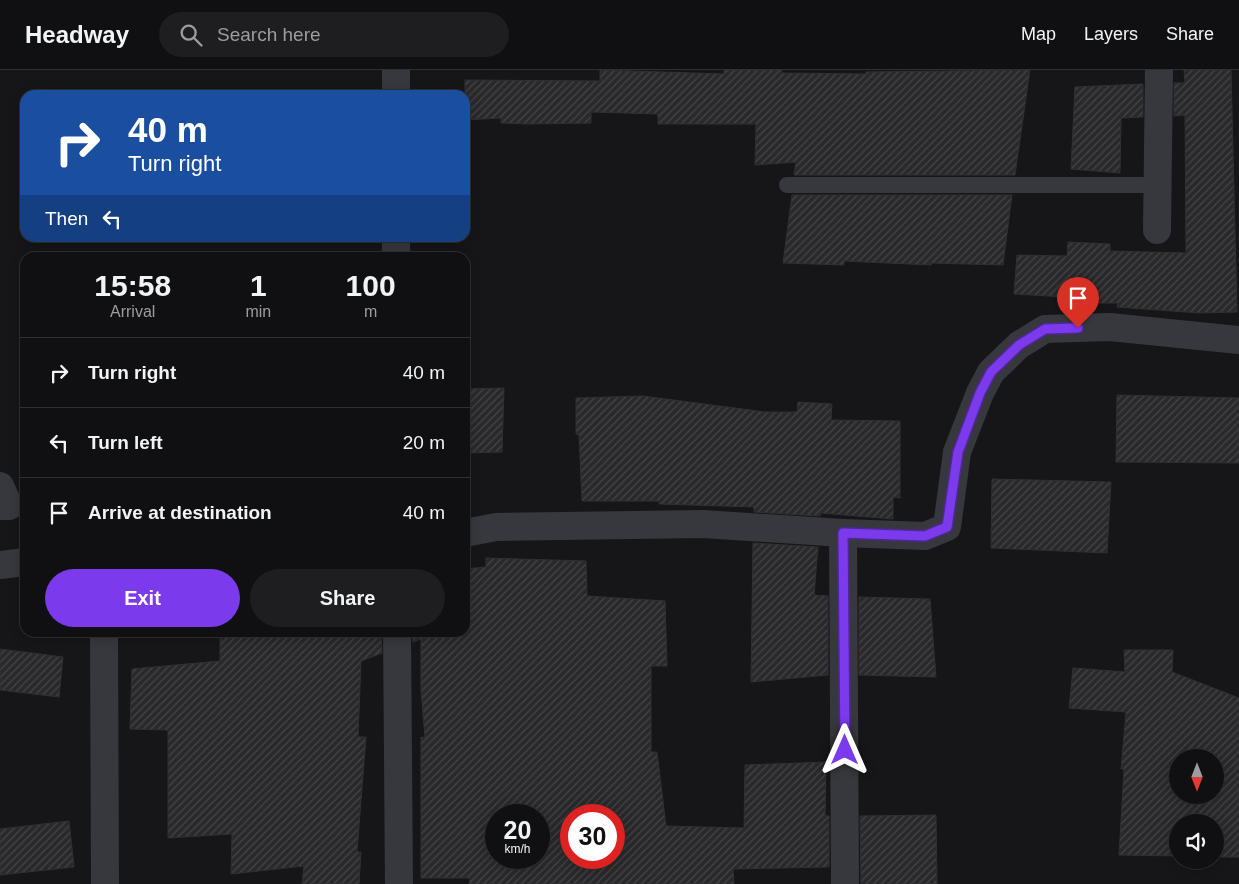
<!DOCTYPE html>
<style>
body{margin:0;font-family:Arial,sans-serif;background:#1e1e20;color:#f1f3f6;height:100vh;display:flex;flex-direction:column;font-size:19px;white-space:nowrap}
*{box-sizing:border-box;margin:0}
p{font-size:16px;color:#9c9d9f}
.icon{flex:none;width:28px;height:28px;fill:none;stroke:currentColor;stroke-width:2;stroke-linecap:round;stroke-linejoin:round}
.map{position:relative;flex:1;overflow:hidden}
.details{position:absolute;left:20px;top:182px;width:450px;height:385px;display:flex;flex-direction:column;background:#101012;border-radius:15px;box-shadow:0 2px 12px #0003,0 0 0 1px #303032}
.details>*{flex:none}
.guide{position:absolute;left:20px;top:20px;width:450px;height:152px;border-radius:15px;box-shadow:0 2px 12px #0003,0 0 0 1px #303032;background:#1a4fa0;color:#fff;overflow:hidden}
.needle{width:32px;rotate:180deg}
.fabs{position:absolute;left:1169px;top:679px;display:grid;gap:10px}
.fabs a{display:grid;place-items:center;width:55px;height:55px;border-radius:50%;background:#101012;box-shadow:0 2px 12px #0003,0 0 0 1px #303032;font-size:25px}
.speed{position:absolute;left:485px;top:734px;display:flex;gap:10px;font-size:25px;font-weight:700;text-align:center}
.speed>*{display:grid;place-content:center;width:65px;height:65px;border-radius:50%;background:#101012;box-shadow:0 2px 12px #0003,0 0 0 1px #303032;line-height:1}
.speed small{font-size:12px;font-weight:400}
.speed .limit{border:8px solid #d22;background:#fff;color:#111}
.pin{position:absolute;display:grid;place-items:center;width:42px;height:42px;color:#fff;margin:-51px -21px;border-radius:50% 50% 50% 0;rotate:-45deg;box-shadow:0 0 5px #0007}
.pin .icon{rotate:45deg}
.me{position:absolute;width:55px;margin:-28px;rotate:0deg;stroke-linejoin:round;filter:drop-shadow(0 0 4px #0008)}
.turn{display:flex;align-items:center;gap:18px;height:105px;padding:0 25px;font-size:22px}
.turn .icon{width:65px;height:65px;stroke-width:2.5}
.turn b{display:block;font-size:35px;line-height:42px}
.then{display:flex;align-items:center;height:48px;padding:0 25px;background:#0003;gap:10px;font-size:19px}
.eta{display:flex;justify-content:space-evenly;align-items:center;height:85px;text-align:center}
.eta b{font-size:30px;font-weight:800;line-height:35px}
.primary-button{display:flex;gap:10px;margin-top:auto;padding:10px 25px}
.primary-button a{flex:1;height:58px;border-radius:30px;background:#7c3aed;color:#fff;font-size:20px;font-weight:800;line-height:58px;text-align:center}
.primary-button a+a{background:#1e1e20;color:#f1f3f6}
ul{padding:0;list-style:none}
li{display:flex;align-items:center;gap:15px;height:70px;padding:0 25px;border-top:1px solid #303032}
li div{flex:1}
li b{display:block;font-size:19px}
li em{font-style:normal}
header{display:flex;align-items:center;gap:30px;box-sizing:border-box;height:70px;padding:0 25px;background:#101012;border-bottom:1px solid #303032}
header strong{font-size:24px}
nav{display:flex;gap:28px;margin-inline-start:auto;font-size:18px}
.search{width:350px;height:45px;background:#1e1e20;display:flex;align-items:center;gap:12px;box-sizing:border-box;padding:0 18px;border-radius:28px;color:#9c9d9f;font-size:19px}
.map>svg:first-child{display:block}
</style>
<header>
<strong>Headway</strong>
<div class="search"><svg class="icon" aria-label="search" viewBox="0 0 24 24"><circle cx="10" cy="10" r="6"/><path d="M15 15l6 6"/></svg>Search here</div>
<nav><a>Map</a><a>Layers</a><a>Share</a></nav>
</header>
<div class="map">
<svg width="1239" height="814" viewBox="0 0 1239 814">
<defs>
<pattern id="building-hatch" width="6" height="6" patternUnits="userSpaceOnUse" patternTransform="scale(1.25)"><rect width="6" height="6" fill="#29292c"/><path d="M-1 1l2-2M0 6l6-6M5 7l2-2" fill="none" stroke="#454548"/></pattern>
</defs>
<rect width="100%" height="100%" fill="#161618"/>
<g fill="url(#building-hatch)" stroke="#303034" fill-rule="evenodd">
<polygon points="600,0 724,4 724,0 782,0 781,3 866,4 866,2 1030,0 1015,105 794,105 796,92 755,95 756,54 658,54 658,44 591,42 591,53 527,54 501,53 501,48 465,50 465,10 600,11"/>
<polygon points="1184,0 1231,0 1237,242 1200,243 1117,237 1118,233 1065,233 1065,227 1014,224 1017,185 1067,186 1068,172 1110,174 1110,181 1186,183 1185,45 1174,46 1174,13 1185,13"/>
<polygon points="1143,14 1143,47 1121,48 1120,103 1071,99 1075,17"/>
<polygon points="792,125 1012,125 1003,195 931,193 931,195 844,191 844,195 783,193"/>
<polygon points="504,318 502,382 465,383 465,319"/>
<polygon points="1117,325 1239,328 1239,393 1116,392"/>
<polygon points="643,326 765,342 797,342 798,332 832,334 831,350 900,351 900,428 893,427 893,449 821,443 820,446 754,442 754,437 659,434 659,431 582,431 579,365 576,364 576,328"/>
<polygon points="992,409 1111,412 1107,483 991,478"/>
<polygon points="753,473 818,477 814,525 828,526 828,605 751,612"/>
<path d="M486,488L586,491L587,526L665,531L667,596H651V682H657L666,756L744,758L745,695L826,692L825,746H829V797L733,799L734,814H469L470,808H421V667L425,668L421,619V569L413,572V562H465V499L486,497ZM496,745H539V788H496ZM571,745H614V788H571Z"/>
<polygon points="859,527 930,529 936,607 859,605"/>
<polygon points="220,562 381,562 382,583 361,591 358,667 366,667 357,782 361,782 359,814 302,814 304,796 231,804 232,764 168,768 168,660 130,659 132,599 220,591"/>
<polygon points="0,579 63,587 59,627 0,620"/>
<path d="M1124,580H1173L1172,602L1239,628V787H1215V752H1178V786L1119,785L1124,699H1121L1126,642L1069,638L1073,598L1125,602ZM1178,688H1215V725H1178Z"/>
<polygon points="936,745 937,814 861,814 860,746"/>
<polygon points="69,751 74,797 0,805 0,759"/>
</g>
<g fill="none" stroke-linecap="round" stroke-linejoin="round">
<polyline stroke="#37383d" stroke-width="16" points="787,115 1159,115"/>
<g stroke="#37383d" stroke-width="28">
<polyline points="396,0 396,25"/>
<polyline points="1157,160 1159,0"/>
<polyline points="396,168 396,188"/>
<polyline points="0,416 9,436 0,436"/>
<polyline points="465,463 496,457 703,454 843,463 925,466 947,457 957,382 980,323 991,302 1019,275 1045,259 1110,257 1239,270"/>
<polyline points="843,463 845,814"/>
<polyline points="0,495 25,492"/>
<polyline points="104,562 105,814"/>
<polyline points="397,562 399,814"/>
</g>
</g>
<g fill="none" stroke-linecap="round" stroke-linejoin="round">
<defs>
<polyline id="route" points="845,680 843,463 925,466 947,457 958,382 980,323 991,302 1019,275 1045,259 1078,258"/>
</defs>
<use href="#route" stroke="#51269a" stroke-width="12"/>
<use href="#route" stroke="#7c3aed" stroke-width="9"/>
</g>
</svg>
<div class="fabs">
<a><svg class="needle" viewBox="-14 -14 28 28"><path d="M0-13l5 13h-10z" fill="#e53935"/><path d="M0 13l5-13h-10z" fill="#9c9d9f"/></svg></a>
<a><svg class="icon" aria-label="sound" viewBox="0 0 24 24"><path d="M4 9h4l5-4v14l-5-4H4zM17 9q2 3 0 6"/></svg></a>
</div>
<div class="speed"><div>20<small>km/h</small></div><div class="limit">30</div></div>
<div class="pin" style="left:1078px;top:258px;background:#d93025"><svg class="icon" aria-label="arrive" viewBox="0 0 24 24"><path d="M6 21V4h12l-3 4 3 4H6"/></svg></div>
<svg class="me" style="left:845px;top:680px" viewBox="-20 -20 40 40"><path d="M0-17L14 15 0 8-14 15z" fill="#7c3aed" stroke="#fff" stroke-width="4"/></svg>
<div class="guide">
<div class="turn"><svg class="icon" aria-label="right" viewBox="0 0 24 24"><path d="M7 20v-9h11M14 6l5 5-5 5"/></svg><div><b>40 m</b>Turn right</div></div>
<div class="then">Then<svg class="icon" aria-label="left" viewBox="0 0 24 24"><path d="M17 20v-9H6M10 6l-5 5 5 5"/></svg></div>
</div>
<section class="details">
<div class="eta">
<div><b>15:58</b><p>Arrival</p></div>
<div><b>1</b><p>min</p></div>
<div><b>100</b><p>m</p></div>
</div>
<ul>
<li><svg class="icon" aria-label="right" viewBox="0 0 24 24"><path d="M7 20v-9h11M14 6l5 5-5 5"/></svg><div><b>Turn right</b></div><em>40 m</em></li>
<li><svg class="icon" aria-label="left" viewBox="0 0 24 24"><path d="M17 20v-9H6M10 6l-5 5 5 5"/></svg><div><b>Turn left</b></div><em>20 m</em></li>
<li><svg class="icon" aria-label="arrive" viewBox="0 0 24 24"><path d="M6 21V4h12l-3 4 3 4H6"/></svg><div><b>Arrive at destination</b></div><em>40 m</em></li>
</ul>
<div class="primary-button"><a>Exit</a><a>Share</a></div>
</section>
</div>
